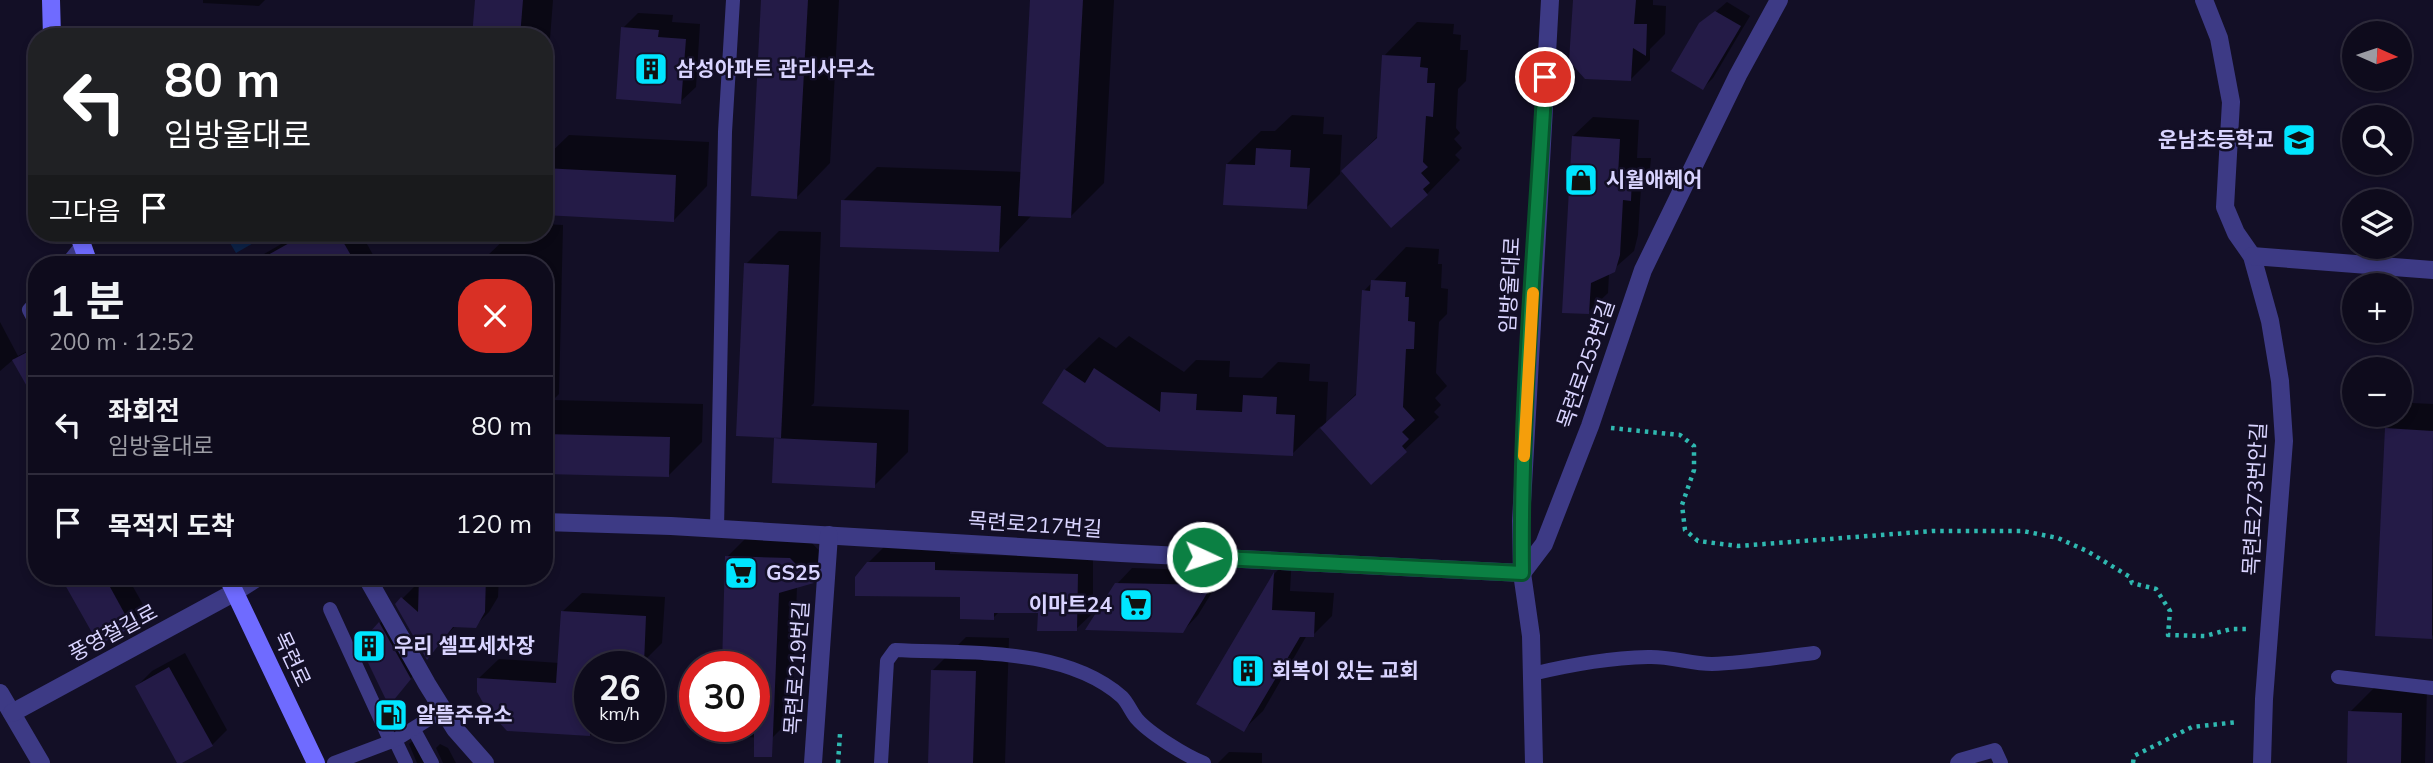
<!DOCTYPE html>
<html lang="ko">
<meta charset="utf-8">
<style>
body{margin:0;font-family:Mulish,"Noto Sans KR",sans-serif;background:#171425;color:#f1f3f6;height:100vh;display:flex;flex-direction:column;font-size:26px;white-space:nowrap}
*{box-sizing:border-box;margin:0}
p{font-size:23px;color:#9b9ba3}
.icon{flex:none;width:38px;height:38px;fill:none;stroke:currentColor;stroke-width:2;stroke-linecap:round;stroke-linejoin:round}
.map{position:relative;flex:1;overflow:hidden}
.panel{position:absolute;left:28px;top:256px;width:525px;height:329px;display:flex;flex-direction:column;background:#0e0b1c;border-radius:28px;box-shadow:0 4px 10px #0003,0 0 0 2px #2e2b3b}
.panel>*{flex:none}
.hud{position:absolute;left:28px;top:28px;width:525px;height:214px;border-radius:28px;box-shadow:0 4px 10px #0003,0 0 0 2px #2e2b3b;background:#202124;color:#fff;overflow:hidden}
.needle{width:46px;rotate:93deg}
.fabs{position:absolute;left:2342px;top:21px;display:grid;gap:14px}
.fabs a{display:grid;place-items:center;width:70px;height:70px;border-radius:50%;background:#0e0b1c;box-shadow:0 4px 10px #0003,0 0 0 2px #2e2b3b;font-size:35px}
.speed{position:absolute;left:574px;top:651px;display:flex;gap:14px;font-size:35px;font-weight:700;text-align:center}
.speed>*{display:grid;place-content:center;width:91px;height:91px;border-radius:50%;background:#0e0b1c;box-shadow:0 4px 10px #0003,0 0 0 2px #2e2b3b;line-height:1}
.speed small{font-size:18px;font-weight:400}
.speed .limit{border:10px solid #d22;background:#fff;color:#111}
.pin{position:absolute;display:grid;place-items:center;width:60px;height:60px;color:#fff;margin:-30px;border:4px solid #fff;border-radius:50%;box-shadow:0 2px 7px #0007}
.me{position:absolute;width:77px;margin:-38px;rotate:93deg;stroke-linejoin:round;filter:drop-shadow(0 0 5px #0008)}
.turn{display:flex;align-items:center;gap:24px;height:147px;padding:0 21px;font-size:32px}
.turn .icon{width:91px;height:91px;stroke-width:2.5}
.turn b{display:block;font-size:49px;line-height:60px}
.then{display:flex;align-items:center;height:66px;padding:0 21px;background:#0003;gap:14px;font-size:26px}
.round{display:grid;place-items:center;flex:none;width:74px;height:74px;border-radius:28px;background:#171425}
.head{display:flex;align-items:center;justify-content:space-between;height:119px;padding:0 21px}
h1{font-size:42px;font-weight:700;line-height:52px}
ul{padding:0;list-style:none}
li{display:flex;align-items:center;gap:21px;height:98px;padding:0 21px;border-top:2px solid #2e2b3b}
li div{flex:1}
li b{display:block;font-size:26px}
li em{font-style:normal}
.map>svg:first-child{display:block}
</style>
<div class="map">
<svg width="2433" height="763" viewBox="0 0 2433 763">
<rect width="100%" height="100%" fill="#130f26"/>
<polygon fill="#0c2248" points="224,233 269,233 269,234 236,253"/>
<g fill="#0007">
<polygon points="203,0 265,0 259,6 203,3"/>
<polygon points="477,0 553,0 544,117 544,37 474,37"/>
<polygon points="763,0 839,0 830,163 797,197"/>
<polygon points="1031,0 1114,0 1104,183 1070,217 1032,215 999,250 843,201 877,167 1022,172"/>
<polygon points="1575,0 1653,0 1653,5 1666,6 1665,34 1650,49 1650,60 1630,80"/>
<polygon points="1727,2 1750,16 1713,78 1703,88 1706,20"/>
<polygon points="638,13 673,15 672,22 700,24 696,87 680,102 623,28"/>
<polygon points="1417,22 1454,24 1453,34 1461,35 1460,50 1468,50 1466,81 1458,89 1456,128 1460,133 1454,139 1462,148 1455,155 1460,160 1427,194 1343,171 1379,135 1384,56"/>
<polygon points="1292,115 1324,117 1323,134 1342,135 1340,174 1307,207 1227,164 1261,131 1275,131"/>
<polygon points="1593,117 1639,120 1637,158 1651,158 1649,179 1641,187 1638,235 1634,251 1609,273 1608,293 1588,312 1573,136"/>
<polygon points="569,135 709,142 707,186 674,220 544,213 544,159"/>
<polygon points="544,224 563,225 559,394 553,400 703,404 702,442 669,475 544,472 544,264 486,264 486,257 511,233 544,233"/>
<polygon points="779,231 821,232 814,403 811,406 909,410 908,452 874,486 775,439 778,436 746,264"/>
<polygon points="300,233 361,233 378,264 247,264"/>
<polygon points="1406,247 1439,249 1438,264 1442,264 1441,288 1448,289 1447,314 1439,322 1436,373 1447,386 1435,398 1441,405 1434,412 1439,417 1371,482 1321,426 1292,454 1108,445 1065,370 1099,337 1116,348 1129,336 1184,372 1196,360 1230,361 1229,377 1262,378 1278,362 1310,364 1309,381 1328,382 1326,424 1358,392 1364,291"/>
<polygon points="0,322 18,356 37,346 37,400 14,359 0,371"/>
<polygon points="2412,403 2433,404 2433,635 2431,637 2387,429"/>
<polygon points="747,537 809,540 832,564 813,582 797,587 792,718 772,738 721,736 721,726 754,726 754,667 727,557"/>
<polygon points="885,546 950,547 950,554 1093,558 1093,613 1076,629 1039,611 1000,611 993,618 962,595 868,563"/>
<polygon points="1292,556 1290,591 1334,593 1332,616 1313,635 1307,635 1263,711 1243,730 1198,704 1275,573"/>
<polygon points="1132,568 1225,571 1198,615 1183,631 1117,584"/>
<polygon points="62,576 127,576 146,610 131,625 99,643"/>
<polygon points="421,576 499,576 498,597 489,612 475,626 455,626 427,657 397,604 416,585 421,588"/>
<polygon points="582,593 665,597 662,643 642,663 642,667 590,667 590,726 629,726 619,736 508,730 479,678 499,659 559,663 562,612"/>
<polygon points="384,619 415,673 394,699 361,645"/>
<polygon points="966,637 1009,638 1005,763 930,763 933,670"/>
<polygon points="185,653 227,730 212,745 137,686 152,671"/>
<polygon points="2376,686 2427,688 2425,763 2348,763 2350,712"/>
<polygon points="415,739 430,763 417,763 409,744"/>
<polygon points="440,744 448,748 456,763 443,763 436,748"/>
<polygon points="1229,752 1262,753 1262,763 1218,763"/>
</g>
<g fill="#241b47">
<polygon points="475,0 523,0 520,37 472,37"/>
<polygon points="761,0 808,0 797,199 751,196"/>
<polygon points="1030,0 1083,0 1071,218 1018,216"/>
<polygon points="1573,0 1636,0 1634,24 1647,24 1646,56 1633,48 1631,81 1585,79 1569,61"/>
<polygon points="1715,11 1741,26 1703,90 1671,71 1699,23"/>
<polygon points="621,27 659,30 658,37 686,39 681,104 616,99"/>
<polygon points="1382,55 1421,57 1420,67 1428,68 1427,83 1435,83 1433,117 1426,116 1423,162 1428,167 1421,173 1430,183 1423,189 1428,195 1391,228 1341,171 1377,138"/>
<polygon points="1572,136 1620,139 1618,176 1632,177 1631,201 1623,200 1620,255 1615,272 1591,283 1589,314 1562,313"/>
<polygon points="1256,148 1291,150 1290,167 1310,168 1307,209 1223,205 1226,164 1255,165"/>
<polygon points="544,168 676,175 674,222 544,215"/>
<polygon points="841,200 1001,206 999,252 840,247"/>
<polygon points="307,233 338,233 356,264 252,264"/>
<polygon points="744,263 789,265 781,438 736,436"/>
<polygon points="1371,280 1406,282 1405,297 1409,297 1408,321 1415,322 1414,349 1406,349 1403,407 1415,420 1402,432 1409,439 1402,446 1407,452 1371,485 1320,428 1356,395 1362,290 1370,291"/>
<polygon points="37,347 37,404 12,360"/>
<polygon points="1094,368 1160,412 1161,392 1197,394 1196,410 1242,412 1243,395 1277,397 1276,414 1295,415 1293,456 1107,447 1042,403 1064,369 1085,383"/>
<polygon points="2385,428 2433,431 2432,639 2375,636"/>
<polygon points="544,434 670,437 669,477 544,474"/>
<polygon points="774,438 877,443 875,488 772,483"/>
<polygon points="725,556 790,558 814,583 779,593 772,757 754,757 754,667 722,667"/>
<polygon points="867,562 935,562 935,570 1078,574 1077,631 1037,631 1038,613 994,613 994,620 960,619 960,597 855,596 855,577"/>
<polygon points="1274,572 1272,610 1315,612 1314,637 1300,637 1244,732 1196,704"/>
<polygon points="60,576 104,576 132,627 99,645"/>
<polygon points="419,576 486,576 485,612 476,628 453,627 427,660 395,604 401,597 418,612"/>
<polygon points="1115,583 1212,585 1183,633 1085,630"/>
<polygon points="561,611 646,616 644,664 624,663 624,667 590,667 590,736 507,731 486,708 477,692 477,678 556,683"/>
<polygon points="379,622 411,679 389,706 359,644"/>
<polygon points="169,667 213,746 182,763 177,763 135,686"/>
<polygon points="931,670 976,671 973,763 928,763"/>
<polygon points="2348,711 2402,713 2401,763 2347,763"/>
</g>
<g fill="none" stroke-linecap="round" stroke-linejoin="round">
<g stroke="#2fb8b0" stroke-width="4.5" stroke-dasharray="3.5 5" stroke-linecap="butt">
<polyline points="1611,428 1680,435 1694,446 1694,470 1682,505 1685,530 1698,541 1738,546 1933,531 2023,531 2058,538 2087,551 2130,577 2132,583 2156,589 2170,611 2168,635 2205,636 2231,629 2247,629"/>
<polyline points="838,763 840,734"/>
<polyline points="2133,763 2134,756 2192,727 2238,722"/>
</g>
<g stroke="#3d3a85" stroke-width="14">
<polyline points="67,264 82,245"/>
<polyline points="37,301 29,310 37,325"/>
<polyline points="717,529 725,132 733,0"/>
<polyline points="330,609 391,742"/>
<path d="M1532,674C1569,665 1610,658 1648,657C1670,656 1691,664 1712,664C1746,663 1780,657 1814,653"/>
<polyline points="2338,677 2433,688"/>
<polyline points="414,730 432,763"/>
<polyline points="395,740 406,763"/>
<polyline points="334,763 395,740 443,710"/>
<path d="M881,763L887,661L895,650C968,654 1064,646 1122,697C1128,703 1131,712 1137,719C1149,733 1186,756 1204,763"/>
<polyline points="1957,763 1960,760 1995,750 2001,763"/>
</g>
<g stroke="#3d3a85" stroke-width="18">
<polyline points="2204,0 2219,38 2231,102 2225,207 2236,233 2252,256 2270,321 2280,381 2284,441 2264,699 2262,763"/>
<polyline points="2252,256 2433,270"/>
<polyline points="544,522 671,526 1121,553 1522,573"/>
<polyline points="1522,573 1544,544 1590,426 1643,270 1738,75 1779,0"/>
<polyline points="366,576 427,684 455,729 485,763"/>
<polyline points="235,592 260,576"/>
<polyline points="813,763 829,535"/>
<polyline points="1534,763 1531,636 1522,573 1521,521 1550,0"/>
</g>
<g stroke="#3d3a85" stroke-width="18">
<polyline points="0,693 41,763"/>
<polyline points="12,713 235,592"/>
</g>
<g stroke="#6f6bff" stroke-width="18">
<polyline points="51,0 52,37"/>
<polyline points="78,233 89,264"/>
<polyline points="227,576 316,763"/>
</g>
</g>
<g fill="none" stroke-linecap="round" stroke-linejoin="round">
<defs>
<path id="route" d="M1202,557L1522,573C1520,408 1536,242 1545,77"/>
</defs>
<use href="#route" stroke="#07532c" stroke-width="18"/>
<use href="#route" stroke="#0b8043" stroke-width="12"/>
<polyline stroke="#f59e0b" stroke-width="12" points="1524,456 1533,293"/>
</g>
<defs>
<symbol id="building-square" viewBox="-11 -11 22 22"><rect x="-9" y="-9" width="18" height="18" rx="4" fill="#00e5ff" stroke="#130f26"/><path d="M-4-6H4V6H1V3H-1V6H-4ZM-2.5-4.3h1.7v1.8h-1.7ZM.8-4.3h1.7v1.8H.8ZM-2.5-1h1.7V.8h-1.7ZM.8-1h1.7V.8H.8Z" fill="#111"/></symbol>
<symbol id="school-square" viewBox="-11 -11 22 22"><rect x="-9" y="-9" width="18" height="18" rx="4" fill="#00e5ff" stroke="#130f26"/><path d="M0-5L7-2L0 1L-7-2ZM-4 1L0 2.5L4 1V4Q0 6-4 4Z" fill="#111"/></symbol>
<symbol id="shop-square" viewBox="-11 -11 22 22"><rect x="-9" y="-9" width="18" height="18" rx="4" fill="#00e5ff" stroke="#130f26"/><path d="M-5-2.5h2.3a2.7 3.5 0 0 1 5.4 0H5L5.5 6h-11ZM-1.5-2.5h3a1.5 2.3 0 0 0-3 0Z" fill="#111"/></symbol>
<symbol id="supermarket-square" viewBox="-11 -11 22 22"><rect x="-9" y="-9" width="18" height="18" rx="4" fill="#00e5ff" stroke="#130f26"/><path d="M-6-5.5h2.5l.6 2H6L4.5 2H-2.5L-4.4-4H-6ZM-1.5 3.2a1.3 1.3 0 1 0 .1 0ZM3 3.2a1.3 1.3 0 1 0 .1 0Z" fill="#111"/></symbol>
<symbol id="fuel-square" viewBox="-11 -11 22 22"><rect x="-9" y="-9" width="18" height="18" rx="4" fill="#00e5ff" stroke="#130f26"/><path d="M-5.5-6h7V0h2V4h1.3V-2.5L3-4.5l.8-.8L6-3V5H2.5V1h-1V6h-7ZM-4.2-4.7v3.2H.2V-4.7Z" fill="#111"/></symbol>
</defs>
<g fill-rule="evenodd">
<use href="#building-square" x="632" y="50" width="38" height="38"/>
<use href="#school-square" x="2280" y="121" width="38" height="38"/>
<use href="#shop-square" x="1562" y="161" width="38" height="38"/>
<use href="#supermarket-square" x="722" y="554" width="38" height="38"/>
<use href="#supermarket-square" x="1117" y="586" width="38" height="38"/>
<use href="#building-square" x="350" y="627" width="38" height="38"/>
<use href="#building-square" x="1229" y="652" width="38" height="38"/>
<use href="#fuel-square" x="372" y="696" width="38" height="38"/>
</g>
<g text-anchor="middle" stroke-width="5" stroke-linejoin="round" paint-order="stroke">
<g font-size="21" font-weight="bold" fill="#d9d4ff" stroke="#130f26" text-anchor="start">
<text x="676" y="76">삼성아파트 관리사무소</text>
<text x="2274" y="147" text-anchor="end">운남초등학교</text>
<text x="1606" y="187">시월애헤어</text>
<text x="766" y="580">GS25</text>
<text x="1112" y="612" text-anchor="end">이마트24</text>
<text x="394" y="653">우리 셀프세차장</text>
<text x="1272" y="678">회복이 있는 교회</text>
<text x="416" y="722">알뜰주유소</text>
</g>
<g font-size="21" fill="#d9d4ff" stroke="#130f26">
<text transform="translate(1510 285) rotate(-87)" y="7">임방울대로</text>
<text transform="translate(1586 364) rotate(-71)" y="7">목련로253번길</text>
<text transform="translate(2255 499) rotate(-87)" y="7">목련로273번안길</text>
<text transform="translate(1035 525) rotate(4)" y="7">목련로217번길</text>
<text transform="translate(113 633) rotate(-28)" y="7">풍영철길로</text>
<text transform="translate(292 659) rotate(65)" y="7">목련로</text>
<text transform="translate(797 668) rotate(-86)" y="7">목련로219번길</text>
</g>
</g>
</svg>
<div class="fabs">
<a><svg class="needle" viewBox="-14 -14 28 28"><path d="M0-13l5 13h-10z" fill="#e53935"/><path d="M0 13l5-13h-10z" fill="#9b9ba3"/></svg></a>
<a><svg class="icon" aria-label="search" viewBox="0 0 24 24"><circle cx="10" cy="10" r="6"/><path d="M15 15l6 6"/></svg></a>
<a><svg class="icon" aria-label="layers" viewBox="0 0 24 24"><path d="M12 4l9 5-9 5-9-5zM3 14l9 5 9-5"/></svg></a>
<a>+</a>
<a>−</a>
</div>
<div class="speed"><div>26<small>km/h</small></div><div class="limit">30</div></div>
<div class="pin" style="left:1545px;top:77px;background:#d93025"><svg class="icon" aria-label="arrive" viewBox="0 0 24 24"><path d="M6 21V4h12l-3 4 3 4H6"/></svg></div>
<svg class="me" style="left:1202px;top:557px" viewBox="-20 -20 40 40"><circle r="17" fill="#0b8043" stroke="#fff" stroke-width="3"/><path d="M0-11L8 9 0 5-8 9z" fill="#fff"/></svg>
<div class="hud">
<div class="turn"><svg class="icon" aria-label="left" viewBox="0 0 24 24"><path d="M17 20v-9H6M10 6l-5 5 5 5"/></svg><div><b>80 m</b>임방울대로</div></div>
<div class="then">그다음<svg class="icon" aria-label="arrive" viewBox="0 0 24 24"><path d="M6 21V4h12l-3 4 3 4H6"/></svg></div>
</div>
<section class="panel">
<div class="head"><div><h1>1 분</h1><p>200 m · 12:52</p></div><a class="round" style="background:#d93025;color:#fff"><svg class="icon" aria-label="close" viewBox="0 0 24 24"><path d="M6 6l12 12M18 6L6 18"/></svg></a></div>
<ul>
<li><svg class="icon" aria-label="left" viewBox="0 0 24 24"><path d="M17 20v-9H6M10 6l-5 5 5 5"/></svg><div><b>좌회전</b><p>임방울대로</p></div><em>80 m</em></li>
<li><svg class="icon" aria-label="arrive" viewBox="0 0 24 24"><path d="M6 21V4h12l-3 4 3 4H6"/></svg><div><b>목적지 도착</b></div><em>120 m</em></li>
</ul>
</section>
</div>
